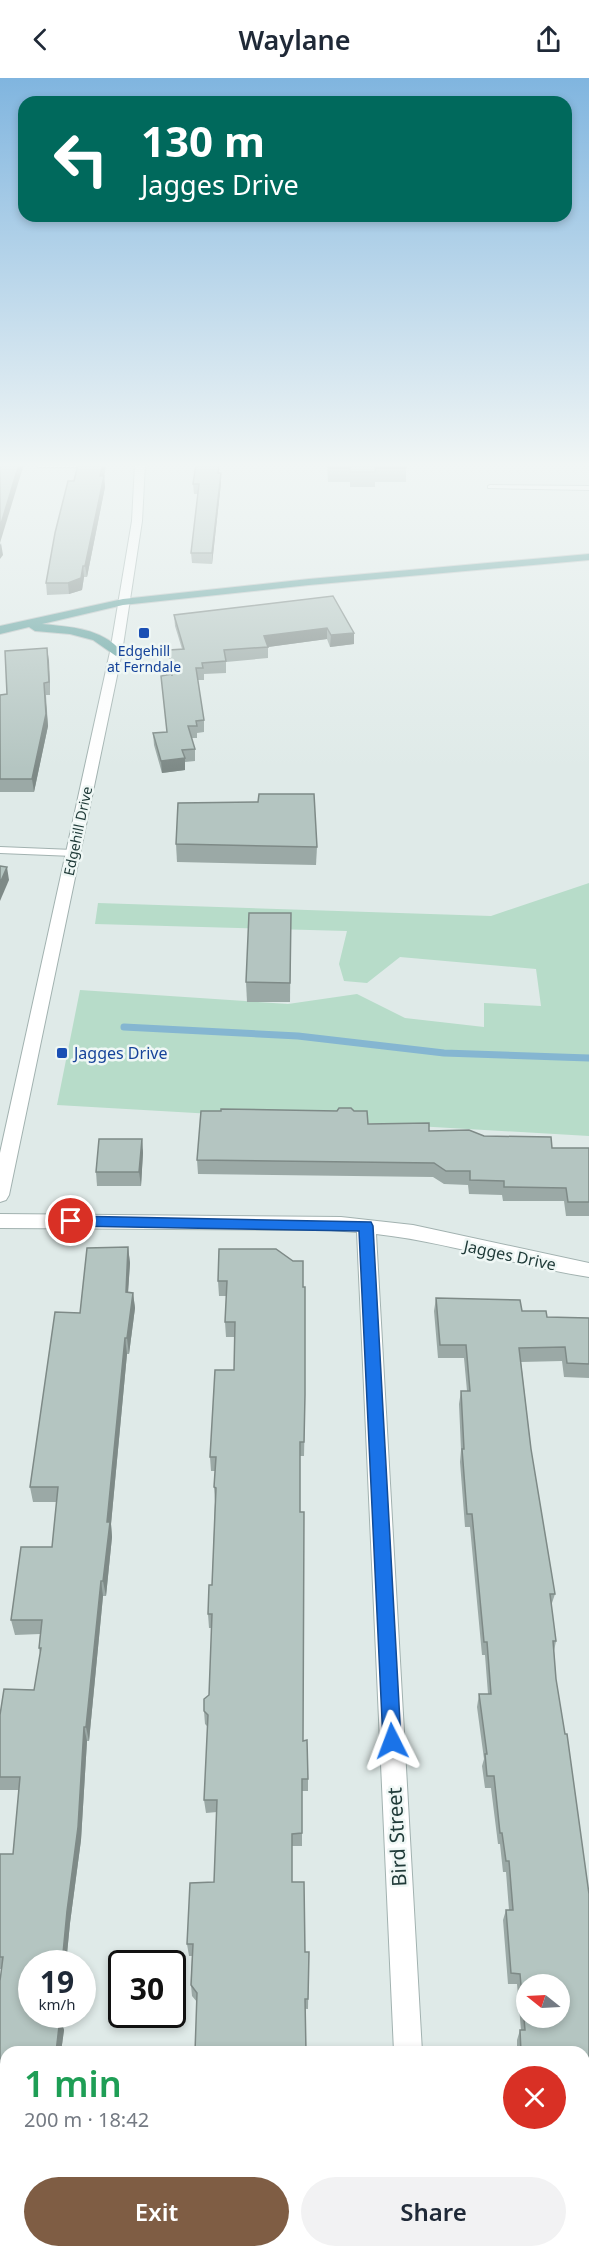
<!DOCTYPE html>
<meta charset="utf-8">
<style>
body{margin:0;font-family:"Noto Sans",sans-serif;background:#f2f2f3;color:#1f2937;height:100vh;display:flex;flex-direction:column;font-size:22px;white-space:nowrap}
*{box-sizing:border-box;margin:0}
p{font-size:20px;color:#747a83}
.icon{flex:none;width:33px;height:33px;fill:none;stroke:currentColor;stroke-width:2;stroke-linecap:round;stroke-linejoin:round}
.map{position:relative;flex:1;overflow:hidden}
.sheet{position:absolute;left:0px;top:1968px;width:590px;height:212px;display:flex;flex-direction:column;background:#fff;border-radius:18px 18px 0 0;box-shadow:0 3px 9px #0003}
.sheet>*{flex:none}
.guide{position:absolute;left:18px;top:18px;width:554px;height:126px;border-radius:18px;box-shadow:0 3px 9px #0003;background:#00695c;color:#fff;overflow:hidden}
.needle{width:39px;rotate:288deg}
.tools{position:absolute;left:516px;top:1896px;display:grid;gap:12px}
.tools a{display:grid;place-items:center;width:54px;height:54px;border-radius:50%;background:#fff;box-shadow:0 3px 9px #0003;font-size:30px}
.speed{position:absolute;left:18px;top:1872px;display:flex;gap:12px;font-size:30px;font-weight:700;text-align:center}
.speed>*{display:grid;place-content:center;width:78px;height:78px;border-radius:50%;background:#fff;box-shadow:0 3px 9px #0003;line-height:1}
.speed small{font-size:15px;font-weight:400}
.speed .limit{border:3px solid #111;border-radius:9px;background:#fff;color:#111}
.pin{position:absolute;display:grid;place-items:center;width:51px;height:51px;color:#fff;margin:-26px;border:3px solid #fff;border-radius:50%;box-shadow:0 2px 6px #0007}
.me{position:absolute;width:66px;margin:-33px;rotate:357deg;stroke-linejoin:round;filter:drop-shadow(0 0 4px #0008)}
.turn{display:flex;align-items:center;gap:21px;height:126px;padding:0 24px;font-size:27px}
.turn .icon{width:78px;height:78px;stroke-width:2.5}
.turn b{display:block;font-size:42px;line-height:51px}
.round{display:grid;place-items:center;flex:none;width:63px;height:63px;border-radius:32px;background:#f2f2f3}
.head{display:flex;align-items:center;justify-content:space-between;height:102px;padding:0 24px}
h1{font-size:36px;font-weight:600;line-height:45px;color:#1e9e55}
.button{display:flex;gap:12px;margin-top:auto;padding:12px 24px}
.button a{flex:1;height:69px;border-radius:36px;background:#7f5d44;color:#fff;font-size:24px;font-weight:600;line-height:69px;text-align:center}
.button a+a{background:#f2f2f3;color:#1f2937}
header{display:flex;justify-content:space-between;align-items:center;height:78px;padding:0 24px;background:#fff;font-size:27px;font-weight:600}
.map>svg:first-child{display:block}
</style>
<header><svg class="icon" aria-label="back" viewBox="0 0 24 24"><path d="M15 5l-7 7 7 7"/></svg>Waylane<svg class="icon" aria-label="share" viewBox="0 0 24 24"><path d="M12 15V3M7 8l5-5 5 5M5 13v7h14v-7"/></svg></header>
<div class="map">
<svg width="589" height="2179" viewBox="0 0 589 2179">
<rect width="100%" height="100%" fill="#dfeae8"/>
<polygon fill="#b7dcc9" points="589,805 589,1058 57,1027 80,912 288,926 357,916 405,940 484,949 484,925 541,928 536,891 400,879 367,905 344,903 339,886 347,853 95,846 98,825 491,838"/>
<g fill="none" stroke-linecap="round" stroke-linejoin="round">
<polyline stroke="#85b6d1" stroke-width="7" points="124,949 298,958 444,975 589,980"/>
<defs>
<g id="service">
<polygon points="490,407 589,408 589,412 488,410 488,408"/>
<polygon points="0,769 73,772 78,775 73,778 0,775"/>
</g>
<g id="minor">
<polygon points="33,386 105,386 100,389 38,389"/>
<path d="M0,1136L341,1139L413,1147L589,1185V1199C517,1188 448,1164 376,1156L422,1974H394L357,1154L331,1152L0,1150Z"/>
<rect x="403" y="2174" width="30" height="5"/>
</g>
<polygon id="tertiary" points="135,386 145,386 142,443 122,574 9,1117 6,1122 0,1124 0,1075 110,574 132,443"/>
<path id="primary" d="M589,476V482L309,507L123,527L42,546C71,549 102,550 122,574L116,578L93,562L70,556L35,553L29,549L0,556V548L123,521L309,501Z"/>
</defs>
<use href="#service" stroke="#a2b2b0" stroke-width="2"/>
<use href="#minor" stroke="#a2b2b0" stroke-width="2"/>
<use href="#tertiary" stroke="#a2b2b0" stroke-width="2"/>
<use href="#primary" stroke="#bcc4c4" stroke-width="2"/>
<use href="#service" fill="#fff" fill-rule="evenodd"/>
<use href="#minor" fill="#fff" fill-rule="evenodd"/>
<use href="#tertiary" fill="#fff" fill-rule="evenodd"/>
<use href="#primary" fill="#62a19e" fill-rule="evenodd"/>
</g>
<g fill="#9ba9a6" fill-rule="evenodd">
<polygon points="78,386 106,386 106,388 104,398 105,409 87,499 84,499 82,512 69,516 47,517 46,505 74,403"/>
<polygon points="327,386 406,386 406,404 375,404 375,409 350,409 350,404 328,404"/>
<polygon points="219,395 221,395 221,405 212,486 192,485 191,475 198,416 194,416 193,406"/>
<polygon points="333,518 354,566 330,569 327,561 268,569 268,580 226,584 226,595 204,596 204,602 197,602 204,642 204,654 197,655 197,660 191,660 195,671 195,683 185,684 185,692 162,695 154,667 153,655 167,654 161,598 171,596 169,572 182,571 175,548 174,537"/>
<polygon points="49,583 50,617 46,617 48,648 34,714 0,714 0,622"/>
<polygon points="258,724 317,769 316,787 177,784 176,766"/>
<polygon points="291,835 290,924 247,924 246,904"/>
<polygon points="368,1046 429,1053 484,1058 552,1070 589,1070 589,1138 566,1138 564,1123 503,1123 502,1117 469,1116 468,1107 444,1106 433,1099 198,1096 197,1082"/>
<polygon points="142,1061 143,1075 141,1108 97,1108 96,1094"/>
<polygon points="128,1169 130,1185 128,1214 133,1215 135,1230 129,1276 127,1276 111,1446 112,1459 106,1518 103,1518 89,1663 87,1663 81,1762 70,1845 66,1886 32,1886 32,1936 61,1936 60,1940 64,1952 61,1974 6,1974 6,2174 43,2174 42,2179 0,2179 0,1903 2,1891 0,1891 0,1776 13,1776 19,1712 0,1712 0,1637 4,1611 34,1612 40,1576 39,1570 40,1556 15,1557 11,1542 21,1469 52,1469 57,1424 33,1424 30,1409 55,1234 80,1235 87,1170"/>
<polygon points="219,1171 303,1209 305,1332 304,1378 300,1378 300,1434 303,1663 308,1701 308,1713 302,1713 302,1768 292,1768 292,1804 305,1874 309,1874 308,1931 197,1924 192,1918 191,1907 192,1878 189,1878 187,1866 214,1804 217,1734 206,1735 204,1722 208,1649 205,1646 204,1633 209,1617 212,1550 209,1550 208,1536 212,1507 215,1424 214,1409 215,1393 211,1393 210,1379 234,1292 235,1259 226,1259 225,1244 227,1218 219,1218 218,1203"/>
<path d="M436,1220L520,1222L522,1233H546L547,1239L589,1240V1300L564,1299L562,1283L521,1284L531,1371L555,1516L551,1528L556,1563L554,1573L556,1601L565,1656H567L589,1816V2179H541V2174H584V1974H517V1962L520,1952H521L517,1906H508L503,1842L506,1832H509L506,1794H503L500,1766H498L491,1710H485L482,1688L484,1681L477,1629L479,1616H488L485,1577H482L470,1449H465L460,1384L461,1372L459,1326L461,1313H467L464,1280H438L434,1233ZM526,1906H560V1940H526Z"/>
</g>
<g fill="#7e8a87">
<polygon points="19,386 24,386 0,465 0,449"/>
<polygon points="103,386 106,386 106,388 104,398 105,409 87,499 85,488 100,398"/>
<polygon points="221,395 221,405 212,486 212,475"/>
<polygon points="1,465 3,477 0,481 0,467"/>
<polygon points="83,488 84,499 82,512 69,516 68,505"/>
<polygon points="327,550 327,561 268,569 264,558"/>
<polygon points="354,555 354,566 330,569 331,557"/>
<polygon points="47,570 49,583 50,617 49,604"/>
<polygon points="44,605 48,648 34,714 32,701"/>
<polygon points="185,680 185,692 162,695 161,683"/>
<polygon points="7,789 9,802 0,823 0,805"/>
<polygon points="142,1061 143,1075 141,1108 139,1094"/>
<polygon points="128,1169 130,1185 127,1230 126,1214"/>
<polygon points="133,1215 135,1230 129,1276 127,1260"/>
<polygon points="125,1260 127,1276 111,1446 112,1459 106,1518 103,1503 107,1444"/>
<polygon points="101,1503 103,1518 89,1663 86,1649"/>
<polygon points="84,1649 87,1663 81,1762 70,1845 66,1886 62,1886"/>
<polygon points="60,1940 64,1952 61,1974 56,1974"/>
<polygon points="37,2174 43,2174 42,2179 36,2179"/>
</g>
<g fill="#b4c5c1" stroke="#7e8a87" stroke-width="1.5" fill-rule="evenodd">
<polygon points="0,386 19,386 0,449"/>
<polygon points="78,386 103,386 100,398 104,398 85,488 83,488 81,500 68,505 46,505 55,455 68,403 74,403"/>
<polygon points="196,386 219,386 218,395 221,395 212,475 191,475 199,406 193,406"/>
<polygon points="328,386 406,386 406,390 375,390 375,394 350,394 350,390 329,390"/>
<polygon points="333,518 354,555 331,557 327,550 264,558 268,569 224,572 226,583 202,585 203,590 196,590 204,642 196,643 197,648 188,648 195,671 182,672 185,680 161,683 153,655 167,654 161,598 172,596 172,598 169,572 184,571 174,537"/>
<polygon points="47,570 49,604 44,605 46,636 32,701 0,701 0,617 7,616 5,573"/>
<polygon points="259,716 314,716 317,769 176,766 178,725 258,724"/>
<polygon points="0,788 7,789 0,805"/>
<polygon points="249,835 291,835 290,905 246,904"/>
<polygon points="339,1030 351,1030 354,1033 367,1033 368,1046 429,1045 429,1053 469,1052 484,1058 551,1059 552,1070 589,1070 589,1124 568,1124 566,1110 504,1109 504,1103 470,1102 470,1093 446,1093 434,1085 197,1082 201,1033 221,1033 221,1031 337,1033"/>
<polygon points="99,1061 142,1061 139,1094 96,1094"/>
<polygon points="128,1169 126,1214 133,1215 127,1260 125,1260 107,1444 110,1444 103,1503 101,1503 86,1649 84,1649 78,1749 67,1833 62,1886 32,1886 32,1936 58,1936 60,1940 56,1974 6,1974 6,2174 37,2174 36,2179 0,2179 0,1903 3,1879 0,1879 0,1776 13,1776 20,1699 0,1699 0,1637 4,1611 34,1612 41,1570 39,1570 42,1542 11,1542 21,1469 52,1469 58,1409 30,1409 55,1234 80,1235 87,1170"/>
<polygon points="219,1171 276,1171 293,1183 303,1183 303,1209 305,1209 305,1317 304,1364 300,1364 300,1434 304,1434 303,1663 307,1662 308,1701 302,1701 302,1755 292,1756 292,1804 304,1804 305,1874 309,1874 308,1921 305,1921 306,1974 195,1974 197,1915 191,1907 193,1866 187,1866 190,1805 214,1804 217,1722 204,1722 208,1637 204,1633 204,1621 209,1617 212,1536 208,1536 209,1507 212,1507 216,1410 214,1409 216,1379 210,1379 215,1292 234,1292 235,1244 225,1244 227,1203 218,1203"/>
<path d="M436,1220L520,1222L522,1233H546L547,1239L589,1240V1286L567,1285L565,1269L519,1270L531,1371L555,1516H550L556,1563H553L556,1601L565,1656H567L589,1816V2179H546L545,2174H584V1974H521L520,1952H525L520,1896L511,1895L506,1832H513L509,1783H506L502,1755H500L494,1698H487L485,1676H487L479,1616H491L487,1564H484L472,1436H467L462,1371H464L461,1313H470L466,1267H440ZM526,1906H560V1940H526Z"/>
<polygon points="172,2174 306,2174 306,2179 171,2179"/>
</g>
<linearGradient id="sky" x2="0" y2="1"><stop stop-color="#80b5df"/><stop offset="0.56" stop-color="#f1f6f5"/><stop offset="1" stop-color="#f1f6f5" stop-opacity="0"/></linearGradient>
<rect width="589" height="691" fill="url(#sky)"/>
<polygon fill="#1a73e8" stroke="#114b97" stroke-width="1.5" points="71,1138 371,1144 373,1148 401,1663 399,1669 392,1672 386,1669 383,1663 359,1153 71,1148 64,1143"/>
<g fill="#1a4fb4" stroke="#eff7f5" stroke-width="2">
<rect x="138" y="549" width="12" height="12" rx="3"/>
<rect x="56" y="969" width="12" height="12" rx="3"/>
</g>
<g text-anchor="middle" stroke-width="5" stroke-linejoin="round" paint-order="stroke">
<g font-size="14" fill="#164399" stroke="#eff7f5">
<text x="144" y="578">Edgehill<tspan x="144" dy="16">at Ferndale</tspan></text>
</g>
<g font-size="14" fill="#203b39" stroke="#eff7f5">
<text transform="translate(78 753) rotate(-78)" y="5">Edgehill Drive</text>
</g>
<g font-size="16" fill="#164399" stroke="#eff7f5" text-anchor="start">
<text x="74" y="981">Jagges Drive</text>
</g>
<g font-size="16" fill="#203b39" stroke="#eff7f5">
<text transform="translate(510 1177) rotate(12)" y="6">Jagges Drive</text>
</g>
<g font-size="20" fill="#203b39" stroke="#eff7f5">
<text transform="translate(397 1759) rotate(-93)" y="7">Bird Street</text>
</g>
</g>
</svg>
<div class="tools">
<a><svg class="needle" viewBox="-14 -14 28 28"><path d="M0-13l5 13h-10z" fill="#e53935"/><path d="M0 13l5-13h-10z" fill="#747a83"/></svg></a>
</div>
<div class="speed"><div>19<small>km/h</small></div><div class="limit">30</div></div>
<div class="pin" style="left:71px;top:1143px;background:#d93025"><svg class="icon" aria-label="arrive" viewBox="0 0 24 24"><path d="M6 21V4h12l-3 4 3 4H6"/></svg></div>
<svg class="me" style="left:392px;top:1663px" viewBox="-20 -20 40 40"><path d="M0-17L14 15 0 8-14 15z" fill="#1a73e8" stroke="#fff" stroke-width="4"/></svg>
<div class="guide">
<div class="turn"><svg class="icon" aria-label="left" viewBox="0 0 24 24"><path d="M17 20v-9H6M10 6l-5 5 5 5"/></svg><div><b>130 m</b>Jagges Drive</div></div>
</div>
<section class="sheet">
<div class="head"><div><h1>1 min</h1><p>200 m · 18:42</p></div><a class="round" style="background:#d93025;color:#fff"><svg class="icon" aria-label="close" viewBox="0 0 24 24"><path d="M6 6l12 12M18 6L6 18"/></svg></a></div>
<div class="button"><a>Exit</a><a>Share</a></div>
</section>
</div>
